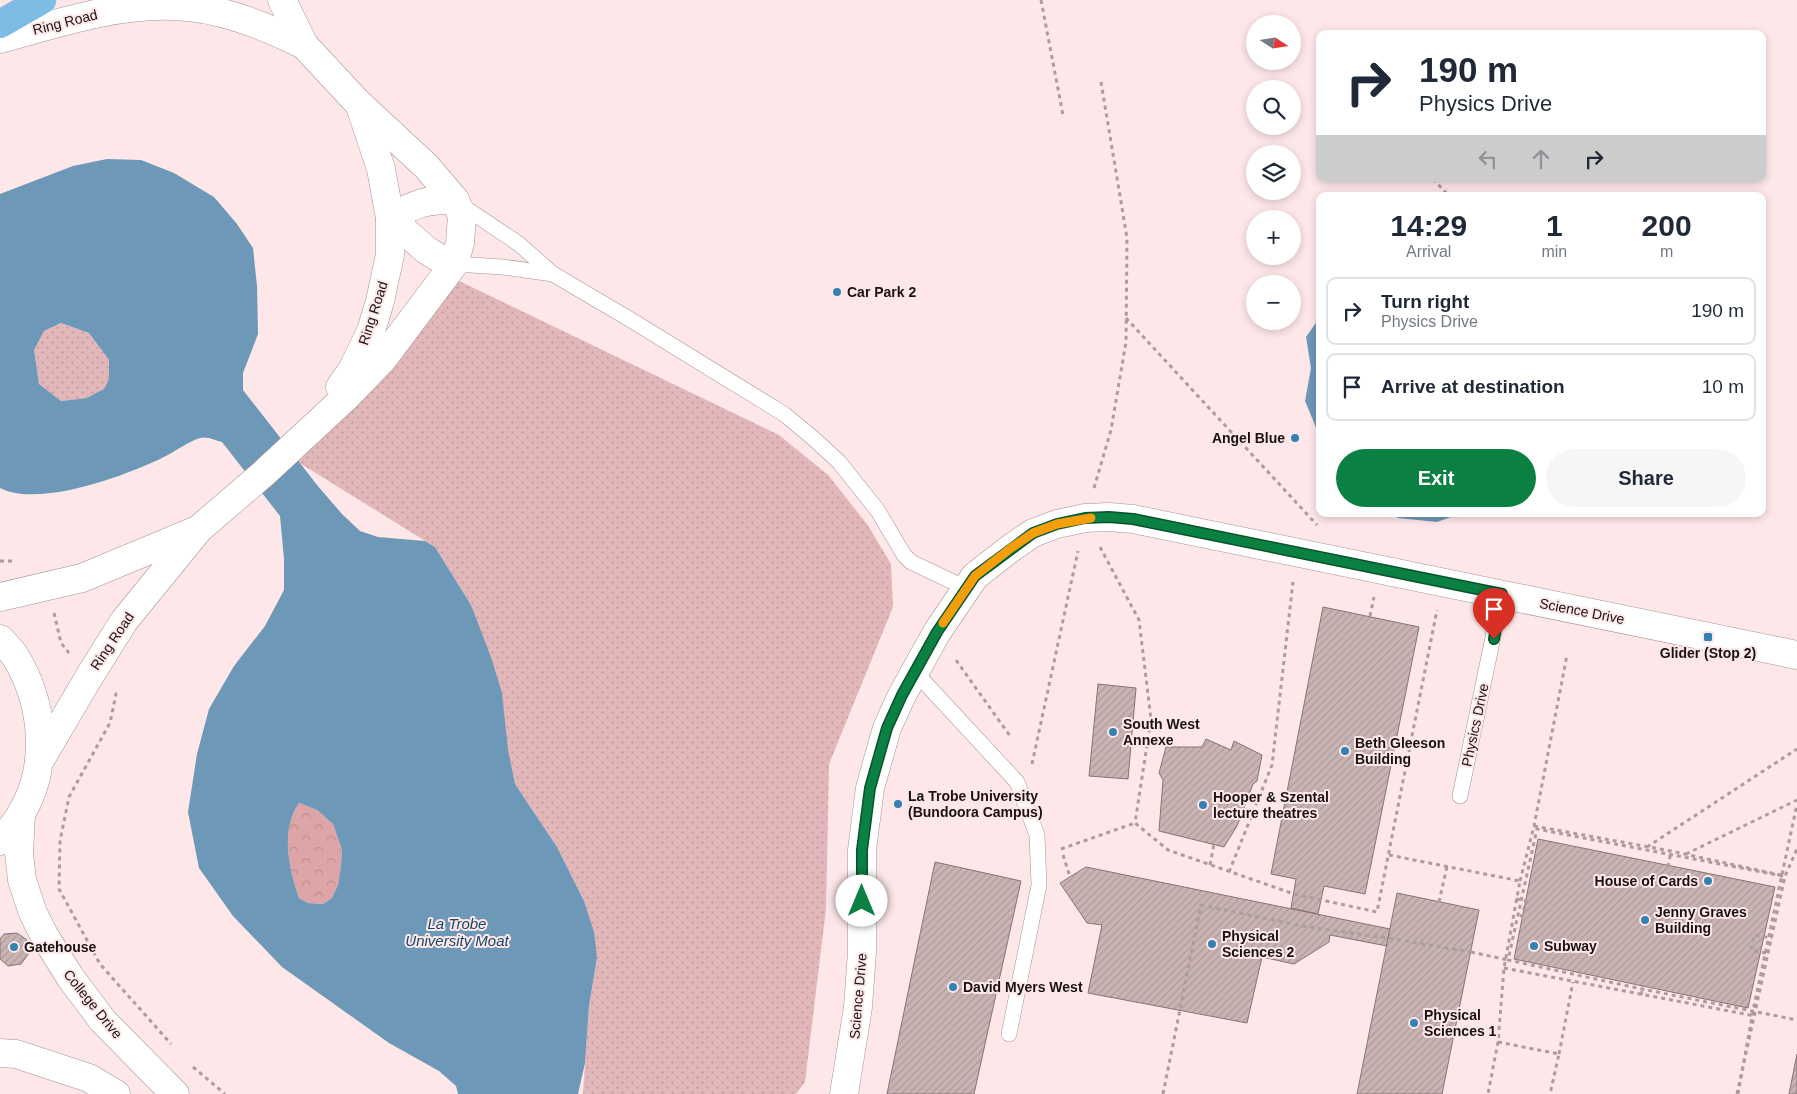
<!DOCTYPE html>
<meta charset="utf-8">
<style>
body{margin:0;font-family:Arial,sans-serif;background:#f6f6f7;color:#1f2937;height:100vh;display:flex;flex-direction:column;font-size:19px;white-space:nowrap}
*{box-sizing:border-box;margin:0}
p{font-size:16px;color:#747a83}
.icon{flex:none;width:28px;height:28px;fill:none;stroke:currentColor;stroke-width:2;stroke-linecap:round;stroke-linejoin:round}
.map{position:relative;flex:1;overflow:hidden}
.details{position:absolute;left:1316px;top:192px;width:450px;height:325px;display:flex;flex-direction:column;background:#fff;border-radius:10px;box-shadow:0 2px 8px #0003}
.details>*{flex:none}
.top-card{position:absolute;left:1316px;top:30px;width:450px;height:152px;border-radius:10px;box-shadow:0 2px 8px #0003;background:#fff;color:#1f2937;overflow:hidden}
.needle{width:32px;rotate:102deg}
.tools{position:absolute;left:1246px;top:15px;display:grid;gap:10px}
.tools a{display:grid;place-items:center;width:55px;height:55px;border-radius:50%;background:#fff;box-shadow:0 2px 8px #0003;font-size:25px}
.pin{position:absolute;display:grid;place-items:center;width:42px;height:42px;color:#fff;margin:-51px -21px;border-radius:50% 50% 50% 0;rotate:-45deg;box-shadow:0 0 5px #0007}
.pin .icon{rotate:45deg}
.me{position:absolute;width:55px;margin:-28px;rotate:0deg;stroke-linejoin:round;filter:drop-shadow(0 0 4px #0008)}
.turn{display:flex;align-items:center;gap:18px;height:105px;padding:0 20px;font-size:22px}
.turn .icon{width:65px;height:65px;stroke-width:2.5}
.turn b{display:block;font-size:35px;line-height:42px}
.lanes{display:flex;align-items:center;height:48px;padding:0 20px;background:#0003;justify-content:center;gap:25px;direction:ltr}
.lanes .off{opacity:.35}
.eta{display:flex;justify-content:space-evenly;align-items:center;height:85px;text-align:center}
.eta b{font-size:30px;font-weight:700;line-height:35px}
.action{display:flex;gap:10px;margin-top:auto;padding:10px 20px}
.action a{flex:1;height:58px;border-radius:30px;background:#0b8043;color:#fff;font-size:20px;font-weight:700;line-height:58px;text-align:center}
.action a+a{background:#f6f6f7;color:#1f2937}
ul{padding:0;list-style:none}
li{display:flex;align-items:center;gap:15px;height:68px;margin:0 10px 8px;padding:0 10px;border:2px solid #e0e1e3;border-radius:10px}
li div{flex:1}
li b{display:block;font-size:19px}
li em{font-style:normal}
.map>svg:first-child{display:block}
</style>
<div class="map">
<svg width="1797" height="1094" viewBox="0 0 1797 1094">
<defs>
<pattern id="grass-dots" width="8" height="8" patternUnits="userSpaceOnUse" patternTransform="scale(1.25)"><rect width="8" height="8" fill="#e2b7b9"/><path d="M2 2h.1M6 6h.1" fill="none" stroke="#c19c9e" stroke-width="1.8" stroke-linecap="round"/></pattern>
<pattern id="forest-crowns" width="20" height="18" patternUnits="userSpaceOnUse" patternTransform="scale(1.25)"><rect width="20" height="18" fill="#dda5a7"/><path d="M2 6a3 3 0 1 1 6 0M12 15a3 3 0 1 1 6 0" fill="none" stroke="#bd8d8f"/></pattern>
<pattern id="building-hatch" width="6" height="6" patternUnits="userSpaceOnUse" patternTransform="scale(1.25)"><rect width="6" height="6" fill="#c9b4b4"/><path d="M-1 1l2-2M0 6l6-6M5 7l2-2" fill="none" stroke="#ac9a9a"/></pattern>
</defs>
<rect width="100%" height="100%" fill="#fee7e8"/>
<g fill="url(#grass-dots)">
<polygon points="457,280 779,435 828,475 867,524 891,564 893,607 829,764 826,909 805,1082 796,1094 583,1094 589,1006 597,958 584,901 557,847 515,784 471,605 435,547 298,462"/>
<polygon points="61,323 89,333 109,360 109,379 104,390 87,398 61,401 39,384 34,350 44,331"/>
</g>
<path fill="url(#forest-crowns)" d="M299,803L317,810L333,824L342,850L341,866L338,885L332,898L323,904L308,903L299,898C289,868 280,831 299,803Z"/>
<g fill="#6d98b8" fill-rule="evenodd">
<path d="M107,159L141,160L174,173L214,197L237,224L253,248L257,286L258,334L243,373V390L317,485L342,514L360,531L378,537L425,541L435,547L471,605L492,660L502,693L508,750L515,784L557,847L584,901L594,932L597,958L589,1006L585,1063L578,1094H458L456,1086L439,1071L389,1043L282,967L233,916L199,868L188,812L197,754L209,709L234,666L265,626L284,590V559L280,516L222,442C215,440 207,436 200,438C187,442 175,452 162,458C125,476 38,508 0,488V194L73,166ZM61,323L89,333L109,360V379L104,389L87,398L61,401L39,384L34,350L44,331ZM299,803L317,810L333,824L342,850L341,866L338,885L332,898L323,904L308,903L299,898C289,868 280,831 299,803Z"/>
<polygon points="1320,317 1320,437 1305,401 1311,368 1306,337"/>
<polygon points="1394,514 1459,514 1437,522 1398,518"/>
</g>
<g fill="url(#building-hatch)" stroke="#877374">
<polygon points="1323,607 1419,627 1365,894 1324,886 1318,914 1291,908 1296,879 1271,874"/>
<polygon points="1098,684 1136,688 1128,779 1089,776"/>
<polygon points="1206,739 1231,750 1234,741 1262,755 1257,781 1253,784 1237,826 1224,847 1159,831 1163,780 1159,773 1166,747 1202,747"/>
<polygon points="1538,839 1775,887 1748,1008 1514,959"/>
<polygon points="935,862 1021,881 974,1094 887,1094"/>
<polygon points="1086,867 1390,929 1387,946 1330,935 1329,942 1294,964 1262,957 1247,1023 1088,993 1102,925 1087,923 1060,883"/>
<polygon points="1397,893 1479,910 1442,1094 1357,1094"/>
<polygon points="17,933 27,940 29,953 21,964 8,966 0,959 0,939 4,934"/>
<polygon points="1797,1054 1797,1094 1789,1094"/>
</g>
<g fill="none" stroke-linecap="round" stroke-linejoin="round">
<defs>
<g id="service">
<polyline points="458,203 519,244 553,274 631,320 784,414 813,438 839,462 878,511 904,555 911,562 966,588"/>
<polyline points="454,264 503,267 553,274"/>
<polyline points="915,672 1017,782 1037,835 1039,885 1009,1034"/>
<polyline points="1460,796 1502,594"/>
</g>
<g id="minor">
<path d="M0,39C56,24 114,4 173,6C219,7 263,25 304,45"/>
<polyline points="360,106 381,169 390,218 426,250 441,259 454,264"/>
<path d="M340,387L352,370L371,331L380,301L390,255V218C415,204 426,199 455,200"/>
<polyline points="0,597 82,578 195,531"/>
<path d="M0,639C5,644 11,650 15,656C44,703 50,766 21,814C16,824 7,832 0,841"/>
<polyline points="39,762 89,677 124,621 199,529 263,474 346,397 382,360 454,264 460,243 462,216 455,200 426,166 358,103 304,45 282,0"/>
<polyline points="21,814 19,853 22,880 33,913 44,935 70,977 103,1021 175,1094"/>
<polyline points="0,1053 16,1054 89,1078 116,1094"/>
<polyline points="844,1094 858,1007 862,952 862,850 870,788 887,728 902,695 937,632 975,576 1011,548 1033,533 1057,524 1085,518 1109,517 1133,519 1797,655"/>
</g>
<polyline id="primary" points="0,24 42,0"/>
</defs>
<use href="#service" stroke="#a79292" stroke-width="16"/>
<use href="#minor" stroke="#a79292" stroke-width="29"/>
<use href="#primary" stroke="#d1d0d0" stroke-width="29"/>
<g stroke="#ad9c9c" stroke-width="3" stroke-dasharray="4 4" stroke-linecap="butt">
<polyline points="1041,0 1063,115"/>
<polyline points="1433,179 1449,196"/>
<polyline points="1126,318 1317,525"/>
<polyline points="1094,488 1111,430 1126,342 1127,238 1101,82"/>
<polyline points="1100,547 1139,620 1151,719 1135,823 1168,850 1294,894 1377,912 1437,610"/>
<polyline points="0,561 16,561"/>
<polyline points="54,613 61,643 69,653"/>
<polyline points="1370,616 1374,597"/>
<polyline points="956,660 1010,736"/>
<polyline points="115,693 116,694 110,723 69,797 60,841 59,889 100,964 171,1044"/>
<polyline points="1032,764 1078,551"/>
<polyline points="1534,826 1671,851 1785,876"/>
<polyline points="1647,847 1797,749"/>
<polyline points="1061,849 1135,823"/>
<polyline points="1686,854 1797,800"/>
<polyline points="1063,855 1070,877"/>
<polyline points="1389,855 1520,881 1504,968 1498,1042 1488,1094"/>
<polyline points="1210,865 1214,844"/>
<polyline points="1668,867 1671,851"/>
<polyline points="1229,872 1272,765 1293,582"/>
<polyline points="1520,881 1534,826 1567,655"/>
<polyline points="1516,899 1526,901 1522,916 1517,915"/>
<polyline points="1439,902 1447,866"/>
<polyline points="1766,953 1751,950 1754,935 1772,938"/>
<polyline points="1504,968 1755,1016"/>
<polyline points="1641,995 1643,986"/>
<polyline points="1498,1042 1559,1054 1550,1094"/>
<polyline points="1559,1054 1573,982"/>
<polyline points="193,1067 225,1094"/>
<polyline points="1163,1094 1201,905 1302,926 1388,938 1471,952"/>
<polyline points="1737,1094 1785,876 1797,849"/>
</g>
<use href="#service" stroke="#fff" stroke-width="15"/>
<use href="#minor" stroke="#fff" stroke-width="28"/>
<use href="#primary" stroke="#7dbde4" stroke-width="28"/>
<g stroke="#ad9c9c" stroke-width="3" stroke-dasharray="4 4" stroke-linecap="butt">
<polyline points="1783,876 1537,829 1508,960 1642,989 1797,1020"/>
<polyline points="1471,952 1508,960"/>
<polyline points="1738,1094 1753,1011 1797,804"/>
</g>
</g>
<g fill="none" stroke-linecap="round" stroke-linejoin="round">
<defs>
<polyline id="route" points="862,901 862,850 870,788 887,728 902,695 937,632 975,576 1033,533 1057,524 1085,518 1109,517 1133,519 1502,594 1494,639"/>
</defs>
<use href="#route" stroke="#07532c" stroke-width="12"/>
<use href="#route" stroke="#0b8043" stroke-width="9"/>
<polyline stroke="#f59e0b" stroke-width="9" points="943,623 975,576 1011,548 1033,533 1057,524 1091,518"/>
</g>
<g fill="#3481b4" stroke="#fee7e8" stroke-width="2">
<circle cx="837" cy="292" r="5"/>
<circle cx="1295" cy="438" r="5"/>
<rect x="1703" y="632" width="10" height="10" rx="2.5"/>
<circle cx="1113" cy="732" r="5"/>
<circle cx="1345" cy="751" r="5"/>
<circle cx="898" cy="804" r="5"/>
<circle cx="1203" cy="805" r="5"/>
<circle cx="1708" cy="881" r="5"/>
<circle cx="1645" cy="920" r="5"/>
<circle cx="1212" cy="944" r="5"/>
<circle cx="1534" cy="946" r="5"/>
<circle cx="14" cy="947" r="5"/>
<circle cx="953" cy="987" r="5"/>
<circle cx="1414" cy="1023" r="5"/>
</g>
<g text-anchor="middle" stroke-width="4" stroke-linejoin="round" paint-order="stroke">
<g font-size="14" fill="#191212" stroke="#fee7e8">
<text transform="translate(65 22) rotate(-14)" y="5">Ring Road</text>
<text transform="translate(373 313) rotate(-72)" y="5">Ring Road</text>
<text transform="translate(1582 611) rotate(11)" y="5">Science Drive</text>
<text transform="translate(112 641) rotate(-56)" y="5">Ring Road</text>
<text transform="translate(1475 725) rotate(-78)" y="5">Physics Drive</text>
<text transform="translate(858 996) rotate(-85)" y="5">Science Drive</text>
<text transform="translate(93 1004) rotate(51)" y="5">College Drive</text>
</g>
<g font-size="14" font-weight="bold" fill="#191212" stroke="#fee7e8" text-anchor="start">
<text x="847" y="297">Car Park 2</text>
<text x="1285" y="443" text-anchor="end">Angel Blue</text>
<text x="1708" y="658" text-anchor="middle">Glider (Stop 2)</text>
<text x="1123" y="729">South West<tspan x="1123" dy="16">Annexe</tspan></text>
<text x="1355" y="748">Beth Gleeson<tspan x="1355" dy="16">Building</tspan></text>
<text x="908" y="801">La Trobe University<tspan x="908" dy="16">(Bundoora Campus)</tspan></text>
<text x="1213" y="802">Hooper &amp; Szental<tspan x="1213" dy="16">lecture theatres</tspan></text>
<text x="1698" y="886" text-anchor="end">House of Cards</text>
<text x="1655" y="917">Jenny Graves<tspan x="1655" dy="16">Building</tspan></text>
<text x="1222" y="941">Physical<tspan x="1222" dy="16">Sciences 2</tspan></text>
<text x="1544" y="951">Subway</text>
<text x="24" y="952">Gatehouse</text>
<text x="963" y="992">David Myers West</text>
<text x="1424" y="1020">Physical<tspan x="1424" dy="16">Sciences 1</tspan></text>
</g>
<g font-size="15" font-style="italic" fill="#14486a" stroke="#fee7e8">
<text x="457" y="929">La Trobe<tspan x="457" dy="17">University Moat</tspan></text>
</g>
</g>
</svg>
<div class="tools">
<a><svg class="needle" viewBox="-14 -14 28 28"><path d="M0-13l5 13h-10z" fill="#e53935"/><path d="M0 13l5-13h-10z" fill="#747a83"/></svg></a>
<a><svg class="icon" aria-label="search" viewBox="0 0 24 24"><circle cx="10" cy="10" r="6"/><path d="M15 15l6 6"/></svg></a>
<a><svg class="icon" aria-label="layers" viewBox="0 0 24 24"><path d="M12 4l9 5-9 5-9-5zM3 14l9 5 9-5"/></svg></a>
<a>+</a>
<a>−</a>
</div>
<div class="pin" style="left:1494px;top:639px;background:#d93025"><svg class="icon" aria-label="arrive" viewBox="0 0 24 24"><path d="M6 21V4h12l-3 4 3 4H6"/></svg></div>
<svg class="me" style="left:862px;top:901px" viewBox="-20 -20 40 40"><circle r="19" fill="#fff"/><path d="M0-13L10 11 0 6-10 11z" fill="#0b8043"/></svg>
<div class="top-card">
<div class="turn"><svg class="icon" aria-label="right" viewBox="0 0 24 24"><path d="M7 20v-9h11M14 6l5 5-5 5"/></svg><div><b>190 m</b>Physics Drive</div></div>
<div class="lanes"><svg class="icon off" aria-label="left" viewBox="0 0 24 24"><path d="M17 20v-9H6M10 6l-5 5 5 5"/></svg><svg class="icon off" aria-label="ahead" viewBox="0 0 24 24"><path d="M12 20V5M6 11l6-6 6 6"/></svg><svg class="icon" aria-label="right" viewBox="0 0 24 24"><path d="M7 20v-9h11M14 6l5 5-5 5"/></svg></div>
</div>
<section class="details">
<div class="eta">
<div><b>14:29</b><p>Arrival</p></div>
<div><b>1</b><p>min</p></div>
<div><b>200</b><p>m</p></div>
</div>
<ul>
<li><svg class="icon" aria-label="right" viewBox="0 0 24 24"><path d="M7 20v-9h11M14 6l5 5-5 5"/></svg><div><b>Turn right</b><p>Physics Drive</p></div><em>190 m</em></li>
<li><svg class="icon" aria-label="arrive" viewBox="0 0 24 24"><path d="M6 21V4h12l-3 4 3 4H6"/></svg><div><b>Arrive at destination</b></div><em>10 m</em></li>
</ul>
<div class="action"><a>Exit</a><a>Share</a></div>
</section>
</div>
